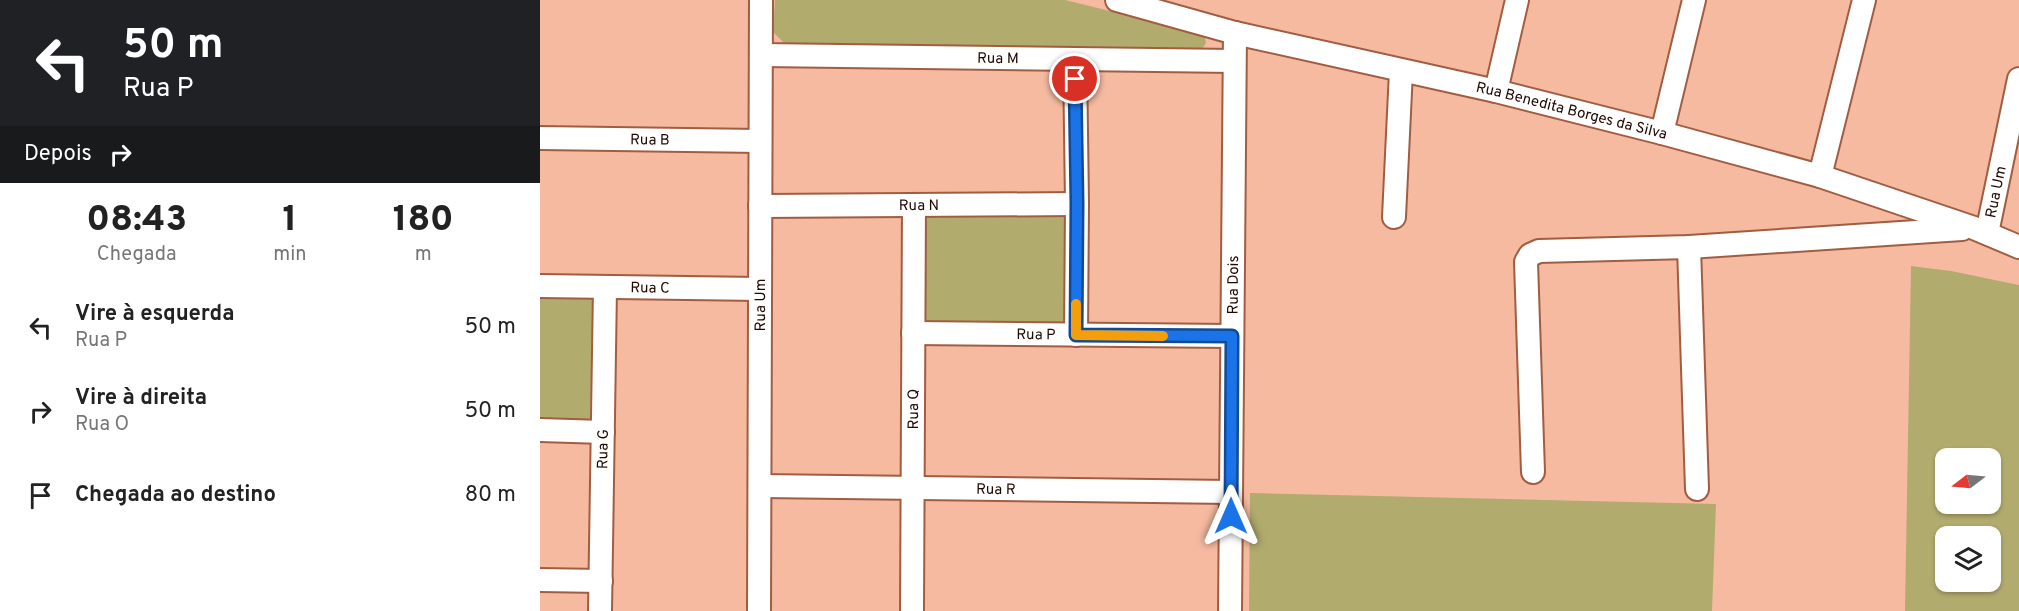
<!DOCTYPE html>
<html lang="pt">
<meta charset="utf-8">
<style>
body{margin:0;font-family:Overpass,sans-serif;background:#f2f2f2;color:#222;height:100vh;display:flex;flex-direction:column;font-size:22px;white-space:nowrap}
*{box-sizing:border-box;margin:0}
p{font-size:20px;color:#767676}
.icon{flex:none;width:33px;height:33px;fill:none;stroke:currentColor;stroke-width:2;stroke-linecap:round;stroke-linejoin:round}
.map{position:relative;flex:1;overflow:hidden}
.panel{display:flex;flex-direction:column;background:#fff;width:540px}
.panel>*{flex:none}
.banner{background:#202124;color:#fff;overflow:hidden}
.needle{width:39px;rotate:254deg}
.fabs{position:absolute;left:1395px;top:448px;display:grid;gap:12px}
.fabs a{display:grid;place-items:center;width:66px;height:66px;border-radius:12px;background:#fff;box-shadow:0 2px 4px #0004;font-size:30px}
.pin{position:absolute;display:grid;place-items:center;width:51px;height:51px;color:#fff;margin:-26px;border:3px solid #fff;border-radius:50%;box-shadow:0 2px 6px #0007}
.me{position:absolute;width:66px;margin:-33px;rotate:0deg;stroke-linejoin:round;filter:drop-shadow(0 0 4px #0008)}
.turn{display:flex;align-items:center;gap:21px;height:126px;padding:0 24px;font-size:27px}
.turn .icon{width:78px;height:78px;stroke-width:2.5}
.turn b{display:block;font-size:42px;line-height:51px}
.then{display:flex;align-items:center;height:57px;padding:0 24px;background:#0003;gap:12px;font-size:22px}
.eta{display:flex;justify-content:space-evenly;align-items:center;height:102px;text-align:center}
.eta b{font-size:36px;font-weight:800;line-height:42px}
ul{padding:0;list-style:none}
li{display:flex;align-items:center;gap:18px;height:84px;padding:0 24px}
li div{flex:1}
li b{display:block;font-size:22px}
li em{font-style:normal}
main{display:flex;flex:1;min-height:0}
.map>svg:first-child{display:block}
</style>
<main>
<section class="panel">
<div class="banner">
<div class="turn"><svg class="icon" aria-label="left" viewBox="0 0 24 24"><path d="M17 20v-9H6M10 6l-5 5 5 5"/></svg><div><b>50 m</b>Rua P</div></div>
<div class="then">Depois<svg class="icon" aria-label="right" viewBox="0 0 24 24"><path d="M7 20v-9h11M14 6l5 5-5 5"/></svg></div>
</div>
<div class="eta">
<div><b>08:43</b><p>Chegada</p></div>
<div><b>1</b><p>min</p></div>
<div><b>180</b><p>m</p></div>
</div>
<ul>
<li><svg class="icon" aria-label="left" viewBox="0 0 24 24"><path d="M17 20v-9H6M10 6l-5 5 5 5"/></svg><div><b>Vire à esquerda</b><p>Rua P</p></div><em>50 m</em></li>
<li><svg class="icon" aria-label="right" viewBox="0 0 24 24"><path d="M7 20v-9h11M14 6l5 5-5 5"/></svg><div><b>Vire à direita</b><p>Rua O</p></div><em>50 m</em></li>
<li><svg class="icon" aria-label="arrive" viewBox="0 0 24 24"><path d="M6 21V4h12l-3 4 3 4H6"/></svg><div><b>Chegada ao destino</b></div><em>80 m</em></li>
</ul>
</section>
<div class="map">
<svg width="1479" height="611" viewBox="0 0 1479 611">
<rect width="100%" height="100%" fill="#f6baa1"/>
<g fill="#b2ab6e" fill-rule="evenodd">
<polygon points="235,0 525,0 664,34 666,43 662,49 496,51 244,43 233,32"/>
<polygon points="527,214 530,326 389,328 384,321 384,215"/>
<path d="M1371,266L1411,271L1479,285V611H1365ZM1406,459H1450V504H1406ZM1406,537H1450V582H1406Z"/>
<polygon points="0,297 53,298 50,426 0,424"/>
<polygon points="710,493 1176,504 1172,611 709,611"/>
</g>
<g fill="none" stroke-linecap="round" stroke-linejoin="round">
<defs>
<g id="minor">
<path id="s1" d="M577,0L695,33L956,91L1122,133L1280,176L1434,228L1479,247"/>
<path id="s2" d="M221,55L694,61"/>
<polyline points="535,59 537,204 536,335"/>
<polyline points="956,91 977,0"/>
<polyline points="1122,133 1154,0"/>
<path id="s3" d="M0,138L220,141"/>
<polyline points="1280,176 1324,0"/>
<path id="s4" d="M220,206L537,204"/>
<polyline points="854,217 861,71"/>
<path id="s5" d="M1447,233L1479,79"/>
<polyline points="1149,247 1157,489"/>
<path id="s6" d="M0,286L220,289"/>
<path id="s7" d="M373,333L692,336"/>
<polyline points="0,430 63,432"/>
<polyline points="993,472 986,262 990,255 999,251 1149,247 1422,229"/>
<path id="s8" d="M220,486L691,492"/>
<polyline points="0,580 61,581"/>
<path id="s9" d="M60,611L65,287"/>
<path id="s10" d="M219,611L221,0"/>
<path id="s11" d="M372,611L374,205"/>
<path id="s12" d="M690,611L695,33"/>
</g>
</defs>
<use href="#minor" stroke="#a15d41" stroke-width="26"/>
<use href="#minor" stroke="#fff" stroke-width="22"/>
</g>
<g fill="none" stroke-linecap="round" stroke-linejoin="round">
<defs>
<polyline id="route" points="535,79 537,204 536,335 692,336 691,516"/>
</defs>
<use href="#route" stroke="#114b97" stroke-width="15"/>
<use href="#route" stroke="#1a73e8" stroke-width="10"/>
<polyline stroke="#f59e0b" stroke-width="10" points="536,304 536,335 623,336"/>
</g>
<g text-anchor="middle" stroke-width="6" stroke-linejoin="round" paint-order="stroke">
<g font-size="15" fill="#200700" stroke="#f6baa1">
<text dy="5" stroke="none"><textPath href="#s2" startOffset="237">Rua M</textPath></text>
<text dy="5" stroke="none"><textPath href="#s1" startOffset="468">Rua Benedita Borges da Silva</textPath></text>
<text dy="5" stroke="none"><textPath href="#s3" startOffset="110">Rua B</textPath></text>
<text dy="5" stroke="none"><textPath href="#s5" startOffset="42">Rua Um</textPath></text>
<text dy="5" stroke="none"><textPath href="#s4" startOffset="159">Rua N</textPath></text>
<text dy="5" stroke="none"><textPath href="#s12" startOffset="326">Rua Dois</textPath></text>
<text dy="5" stroke="none"><textPath href="#s6" startOffset="110">Rua C</textPath></text>
<text dy="5" stroke="none"><textPath href="#s10" startOffset="306">Rua Um</textPath></text>
<text dy="5" stroke="none"><textPath href="#s7" startOffset="123">Rua P</textPath></text>
<text dy="5" stroke="none"><textPath href="#s11" startOffset="202">Rua Q</textPath></text>
<text dy="5" stroke="none"><textPath href="#s9" startOffset="162">Rua G</textPath></text>
<text dy="5" stroke="none"><textPath href="#s8" startOffset="236">Rua R</textPath></text>
</g>
</g>
</svg>
<div class="fabs">
<a><svg class="needle" viewBox="-14 -14 28 28"><path d="M0-13l5 13h-10z" fill="#e53935"/><path d="M0 13l5-13h-10z" fill="#767676"/></svg></a>
<a><svg class="icon" aria-label="layers" viewBox="0 0 24 24"><path d="M12 4l9 5-9 5-9-5zM3 14l9 5 9-5"/></svg></a>
</div>
<div class="pin" style="left:535px;top:79px;background:#d93025"><svg class="icon" aria-label="arrive" viewBox="0 0 24 24"><path d="M6 21V4h12l-3 4 3 4H6"/></svg></div>
<svg class="me" style="left:691px;top:516px" viewBox="-20 -20 40 40"><path d="M0-17L14 15 0 8-14 15z" fill="#1a73e8" stroke="#fff" stroke-width="4"/></svg>
</div>
</main>
